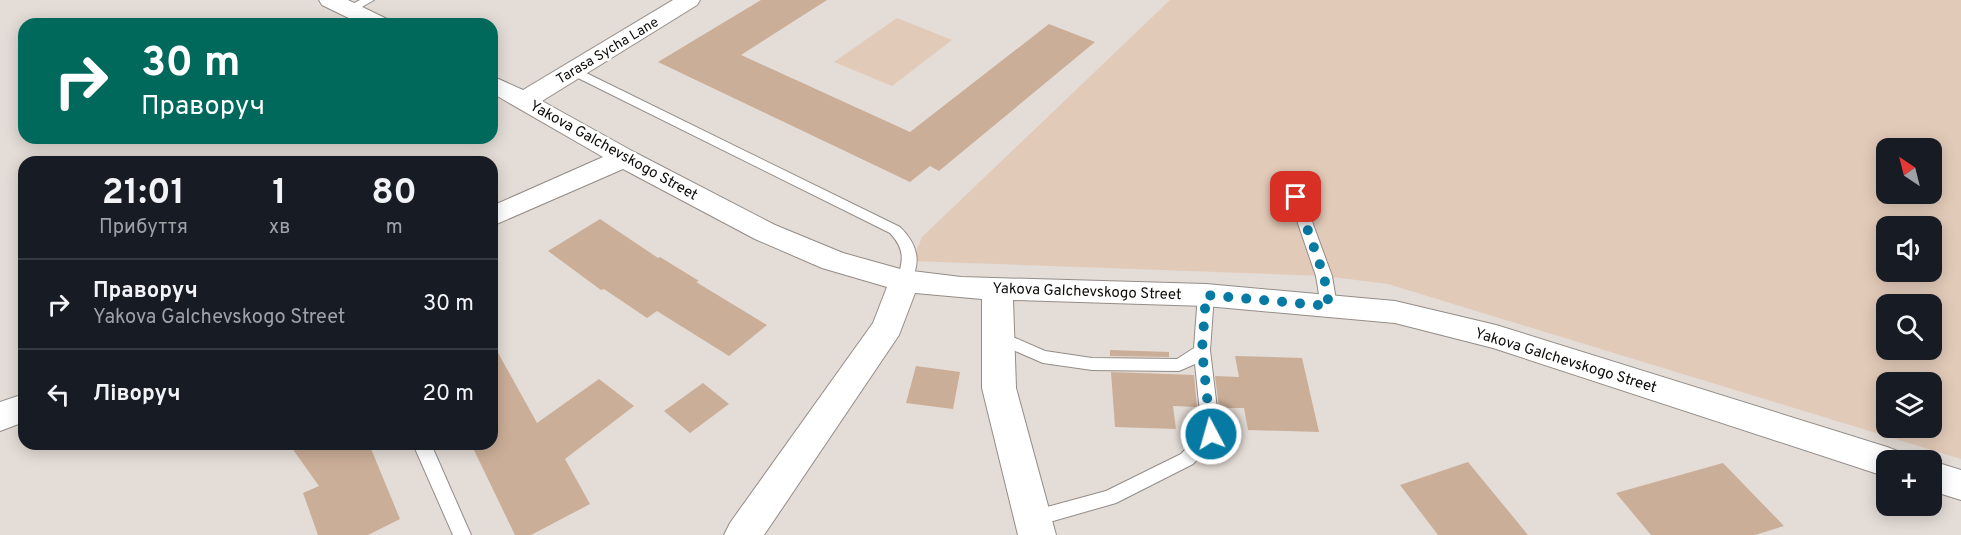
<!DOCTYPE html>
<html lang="uk">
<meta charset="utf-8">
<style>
body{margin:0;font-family:Overpass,sans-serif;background:#20242c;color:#f1f3f6;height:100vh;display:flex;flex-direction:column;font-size:22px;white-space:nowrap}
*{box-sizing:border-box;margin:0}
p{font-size:20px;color:#9ea1a6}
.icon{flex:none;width:33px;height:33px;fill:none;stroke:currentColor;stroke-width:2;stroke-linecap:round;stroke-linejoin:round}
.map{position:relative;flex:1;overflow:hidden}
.details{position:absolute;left:18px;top:156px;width:480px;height:294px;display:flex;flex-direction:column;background:#171b24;border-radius:18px;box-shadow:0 3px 15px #0003}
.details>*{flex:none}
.guide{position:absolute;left:18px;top:18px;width:480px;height:126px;border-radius:18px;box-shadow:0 3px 15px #0003;background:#00695c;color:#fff;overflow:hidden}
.needle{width:39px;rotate:325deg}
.buttons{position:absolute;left:1876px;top:138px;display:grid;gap:12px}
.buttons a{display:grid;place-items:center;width:66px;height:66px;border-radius:12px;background:#171b24;box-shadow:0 3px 15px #0003;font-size:30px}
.pin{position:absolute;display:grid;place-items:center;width:51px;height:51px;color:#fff;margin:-26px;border-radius:12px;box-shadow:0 3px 9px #0006}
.me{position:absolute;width:66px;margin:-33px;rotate:354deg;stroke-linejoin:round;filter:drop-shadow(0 0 4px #0008)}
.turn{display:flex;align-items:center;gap:21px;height:126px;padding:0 24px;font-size:27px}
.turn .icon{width:78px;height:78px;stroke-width:2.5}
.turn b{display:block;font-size:42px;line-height:51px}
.eta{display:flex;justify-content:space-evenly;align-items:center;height:102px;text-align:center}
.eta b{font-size:36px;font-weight:700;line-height:42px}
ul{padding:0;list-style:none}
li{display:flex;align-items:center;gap:18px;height:90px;padding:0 24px;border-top:2px solid #363941}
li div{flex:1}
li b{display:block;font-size:22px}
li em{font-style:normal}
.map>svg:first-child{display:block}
</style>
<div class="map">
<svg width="1961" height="535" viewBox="0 0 1961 535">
<rect width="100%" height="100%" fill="#e4dcd6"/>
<g fill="#e2cab8" fill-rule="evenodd">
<path d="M1170,0H1961V459L1388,284L1324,276L912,261L922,237ZM1887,148H1932V194H1887ZM1887,226H1932V272H1887ZM1887,304H1932V350H1887ZM1887,382H1932V428H1887Z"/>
<polygon points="897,18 952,40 892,86 834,62"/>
</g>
<g fill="#caae98">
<polygon points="761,0 827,0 741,55 910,132 1049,24 1095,42 939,171 930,166 910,182 658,62"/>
<polygon points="600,219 658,258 660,257 699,281 696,282 767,325 729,356 657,311 647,318 604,289 601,290 548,251"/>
<polygon points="492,342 537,423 599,379 634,406 565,459 590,504 531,535 515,535 471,444 492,444"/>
<polygon points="1110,350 1169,352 1169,357 1110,356"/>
<polygon points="1235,356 1302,358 1319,432 1248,430 1244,408 1219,408 1215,376 1239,377"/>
<polygon points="916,366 960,372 953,409 906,403"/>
<polygon points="1111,372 1194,375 1197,407 1173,406 1176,429 1115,427"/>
<polygon points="703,383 729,404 690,433 664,411"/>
<polygon points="289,444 369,444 400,519 368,535 318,535 303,493 319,486"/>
<polygon points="1468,462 1528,535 1438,535 1400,485"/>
<polygon points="1723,463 1784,526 1755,535 1651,535 1616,493"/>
</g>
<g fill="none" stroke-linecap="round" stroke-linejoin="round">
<defs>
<g id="service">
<polygon points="360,0 374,0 355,11 347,11 347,7"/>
<path d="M574,67L900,227C918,245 922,262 909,285H899L896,281C904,261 905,249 890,233L570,74L568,71Z"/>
<polygon points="1296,192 1303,197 1332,276 1337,306 1334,310 1324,310 1321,306 1316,276 1289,197"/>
<polygon points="1206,290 1211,291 1214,295 1210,350 1220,434 1217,439 1193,464 1116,503 1032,527 1025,525 1023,519 1025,513 1106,491 1181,454 1202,432 1195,364 1179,371 1092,370 1043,363 992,341 990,337 992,333 1004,333 1045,351 1092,358 1177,359 1194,348 1198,295 1201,291"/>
<polygon points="413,444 431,444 471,535 453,535"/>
</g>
<g id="minor">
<polygon points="319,0 348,0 387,19 391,24 361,24 322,5"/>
<polygon points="673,0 700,0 697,5 542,101 634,152 775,225 843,253 904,270 961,277 1206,284 1395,301 1496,325 1887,447 1900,452 1904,460 1887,460 1887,477 1493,348 1395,323 1206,306 1013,300 1016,388 1056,535 1018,535 982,388 982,299 915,293 899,335 764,535 724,535 730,523 873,323 887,287 822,268 755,239 623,169 492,226 492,206 603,157 492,93 492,76 523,90"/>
<polygon points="24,394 24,422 0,431 0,402"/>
<polygon points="1932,461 1961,470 1961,500 1932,491"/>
</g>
</defs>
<use href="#service" stroke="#948c87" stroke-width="2"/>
<use href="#minor" stroke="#948c87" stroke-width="2"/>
<use href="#service" fill="#fff" fill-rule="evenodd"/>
<use href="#minor" fill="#fff" fill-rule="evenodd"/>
</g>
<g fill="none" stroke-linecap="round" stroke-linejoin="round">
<polyline stroke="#067aa3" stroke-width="10" stroke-dasharray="0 18" points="1211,434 1202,350 1206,295 1329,306 1324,276 1296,197"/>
</g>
<g text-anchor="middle" stroke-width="5" stroke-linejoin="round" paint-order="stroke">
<g font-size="14" fill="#0e0c0a" stroke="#fff">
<text transform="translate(607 50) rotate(-31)" y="5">Tarasa Sycha Lane</text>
</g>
<g font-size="15" fill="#0e0c0a" stroke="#fff">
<text transform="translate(614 150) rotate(29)" y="5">Yakova Galchevskogo Street</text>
<text transform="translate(1087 291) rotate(2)" y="5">Yakova Galchevskogo Street</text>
<text transform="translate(1566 360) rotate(17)" y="5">Yakova Galchevskogo Street</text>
</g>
</g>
</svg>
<div class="buttons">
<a><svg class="needle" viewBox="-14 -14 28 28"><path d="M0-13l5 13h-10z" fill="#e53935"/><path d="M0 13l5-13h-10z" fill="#9ea1a6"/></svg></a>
<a><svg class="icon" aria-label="sound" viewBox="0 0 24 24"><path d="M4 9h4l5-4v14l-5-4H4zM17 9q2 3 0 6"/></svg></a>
<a><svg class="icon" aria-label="search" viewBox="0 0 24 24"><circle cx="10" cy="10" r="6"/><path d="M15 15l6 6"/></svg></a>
<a><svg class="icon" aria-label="layers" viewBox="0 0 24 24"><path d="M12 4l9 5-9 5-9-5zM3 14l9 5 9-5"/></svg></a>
<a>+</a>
</div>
<div class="pin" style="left:1296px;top:197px;background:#d93025"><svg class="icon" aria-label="arrive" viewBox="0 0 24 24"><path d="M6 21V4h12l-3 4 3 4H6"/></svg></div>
<svg class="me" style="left:1211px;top:434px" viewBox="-20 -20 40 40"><circle r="17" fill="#067aa3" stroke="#fff" stroke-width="3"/><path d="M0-11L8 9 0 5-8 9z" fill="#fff"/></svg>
<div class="guide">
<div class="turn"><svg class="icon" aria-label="right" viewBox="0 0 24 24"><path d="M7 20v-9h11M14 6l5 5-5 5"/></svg><div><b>30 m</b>Праворуч</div></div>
</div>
<section class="details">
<div class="eta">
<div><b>21:01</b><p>Прибуття</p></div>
<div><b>1</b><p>хв</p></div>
<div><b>80</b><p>m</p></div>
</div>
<ul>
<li><svg class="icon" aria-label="right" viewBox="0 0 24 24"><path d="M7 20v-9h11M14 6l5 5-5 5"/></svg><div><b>Праворуч</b><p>Yakova Galchevskogo Street</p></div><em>30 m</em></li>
<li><svg class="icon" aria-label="left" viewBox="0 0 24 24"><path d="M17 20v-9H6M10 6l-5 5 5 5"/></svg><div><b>Ліворуч</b></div><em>20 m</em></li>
</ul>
</section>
</div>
